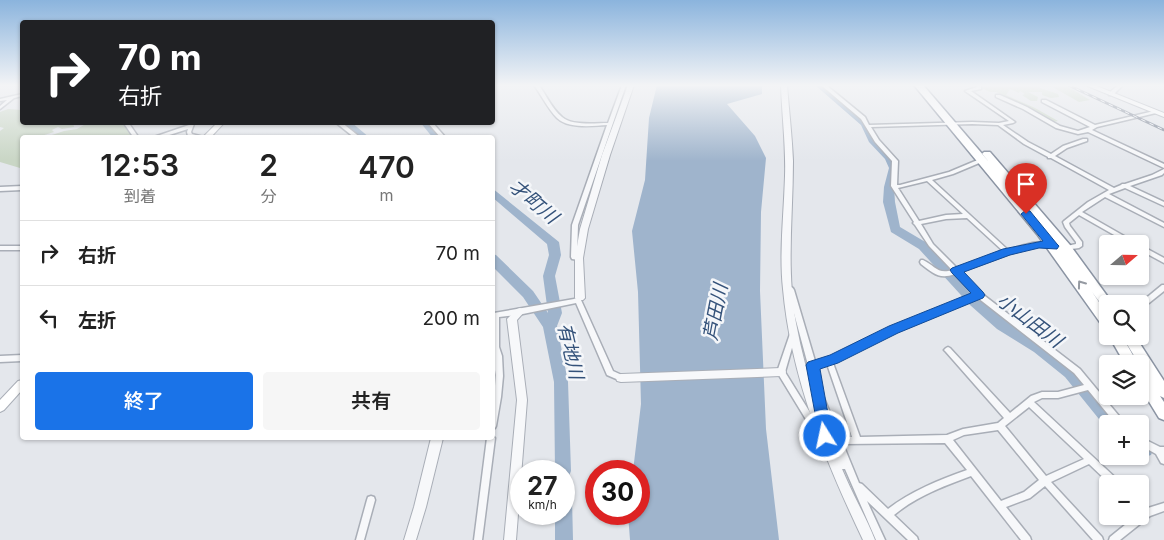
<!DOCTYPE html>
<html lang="ja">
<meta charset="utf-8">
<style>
body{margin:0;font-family:Inter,"Noto Sans JP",sans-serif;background:#f6f6f6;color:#222;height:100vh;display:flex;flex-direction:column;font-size:19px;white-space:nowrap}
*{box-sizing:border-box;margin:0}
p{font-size:16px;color:#767676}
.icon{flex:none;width:28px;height:28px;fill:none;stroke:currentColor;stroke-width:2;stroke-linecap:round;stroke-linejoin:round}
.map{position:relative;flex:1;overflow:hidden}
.details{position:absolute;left:20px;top:135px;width:475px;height:305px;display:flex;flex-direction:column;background:#fff;border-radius:5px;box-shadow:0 1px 4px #0004}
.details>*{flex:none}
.top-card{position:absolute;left:20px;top:20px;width:475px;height:105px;border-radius:5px;box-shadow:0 1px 4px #0004;background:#202124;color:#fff;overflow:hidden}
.needle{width:32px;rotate:70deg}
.tools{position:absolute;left:1099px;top:235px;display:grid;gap:10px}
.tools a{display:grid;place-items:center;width:50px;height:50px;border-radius:5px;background:#fff;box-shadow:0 1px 4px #0004;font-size:25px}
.speed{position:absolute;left:510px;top:460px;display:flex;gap:10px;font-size:25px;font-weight:700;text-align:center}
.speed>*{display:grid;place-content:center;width:65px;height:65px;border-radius:50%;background:#fff;box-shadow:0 1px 4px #0004;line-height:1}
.speed small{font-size:12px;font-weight:400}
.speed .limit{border:8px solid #d22;background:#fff;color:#111}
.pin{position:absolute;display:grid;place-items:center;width:42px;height:42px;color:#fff;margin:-51px -21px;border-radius:50% 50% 50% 0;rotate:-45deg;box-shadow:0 0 5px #0007}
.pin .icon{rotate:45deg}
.me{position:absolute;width:55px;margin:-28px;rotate:350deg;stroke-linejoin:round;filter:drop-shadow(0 0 4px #0008)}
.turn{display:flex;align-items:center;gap:18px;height:105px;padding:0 15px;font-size:22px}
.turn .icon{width:65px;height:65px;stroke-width:2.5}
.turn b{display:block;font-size:35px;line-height:42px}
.eta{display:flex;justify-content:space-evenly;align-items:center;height:85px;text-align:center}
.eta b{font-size:30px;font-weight:600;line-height:35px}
.button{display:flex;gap:10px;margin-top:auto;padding:10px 15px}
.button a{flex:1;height:58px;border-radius:5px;background:#1a73e8;color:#fff;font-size:20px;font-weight:600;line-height:58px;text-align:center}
.button a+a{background:#f6f6f6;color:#222}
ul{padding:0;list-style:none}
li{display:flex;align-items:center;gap:15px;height:65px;padding:0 15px;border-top:1px solid #e0e0e0}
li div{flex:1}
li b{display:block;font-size:19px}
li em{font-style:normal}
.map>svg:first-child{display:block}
</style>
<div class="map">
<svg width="1164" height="540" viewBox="0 0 1164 540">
<rect width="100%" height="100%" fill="#e4e7ec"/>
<g fill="#c9d6c5">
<polygon points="982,85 1031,85 1058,94 1059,97 1051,98 1042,95 1042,92 1028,92 1038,97 1037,101 1031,101 1022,95 1025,94 1020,91 1019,93 1010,89 1006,95 1035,108 1058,121 1053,122 998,95 1000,94 996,92 990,92 979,87"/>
<polygon points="1049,85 1065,85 1090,100 1079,102"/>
<polygon points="8,109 22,110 22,122 73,123 74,127 62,129 58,127 52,130 54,132 38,137 22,138 22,168 20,168 0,162 0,131 4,128 0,127 0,112"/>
<polygon points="89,122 122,123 132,136 131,138 43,138 64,131 77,129"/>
</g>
<polygon fill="#9fb4cc" points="657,85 762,85 762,94 727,104 755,136 766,158 761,212 760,291 766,429 779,540 630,540 628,514 639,514 639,471 633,471 641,404 638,292 632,231 645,180 649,118"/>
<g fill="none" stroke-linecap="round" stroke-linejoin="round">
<g fill="#9fb4cc" fill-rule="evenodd">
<polygon points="815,85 825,85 862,116 870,124 877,139 895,158 899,168 894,187 895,202 900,227 927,243 980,299 1007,321 1044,344 1075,369 1120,424 1108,424 1107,429 1065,377 1034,352 997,329 970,305 919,249 891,232 883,202 884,187 889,168 885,159 869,142 861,125"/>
<polygon points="340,122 351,122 370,138 358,138"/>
<polygon points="420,122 430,122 444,138 433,138"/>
<polygon points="492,188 559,242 561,255 555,276 562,313 557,326 568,382 571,471 569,476 564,478 564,471 555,471 554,382 543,327 523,297 492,266 492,254 496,255 533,291 548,313 543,276 549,255 547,244 492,197"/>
<polygon points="1140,440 1151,445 1153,450 1151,455 1145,457 1140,455"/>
<polygon points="564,490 570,492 572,498 573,540 555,540 555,514 564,514"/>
</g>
<defs>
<g id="minor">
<path d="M534,85H539C546,95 552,109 562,117C572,126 596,123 608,123L622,85H626L578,225L577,255L581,256L582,258L579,260L572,259L571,257L572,225L607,125C593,126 568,129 557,118C548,109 542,96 534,85Z"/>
<path d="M821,85H826L865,117L869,125L972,122L999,123L1009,121L965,91L977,87V85H981V89L971,91L1015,122L1013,123L1003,125L1028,142L1051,154L1063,146L1083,139H1087V141L1067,148L1055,156L1114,188L1121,185L1122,184H1125L1152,175L1164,169V173L1162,175L1130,186L1164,202V206L1125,188L1109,194L1164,223V227L1105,197L1082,212L1138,244H1130L1079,215L1069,223L1070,226L1082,242V246L1079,248L1064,250L1062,249L1061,248L1062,247L1076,244V242L1065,227L1063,222L1064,221L1088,202L1109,190L1051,158H1048V157L1024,144L998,125L972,124L871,127L879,140L898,161L897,185H900L949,172L980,159H984V161L953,174L932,180L1008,250C1022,246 1042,237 1055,246L1052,248L1039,246L1009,254L960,272L981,293L1080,369L1124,422L1125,424H1116L1088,390L1058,398H1042L1034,402L1119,481L1120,484H1110L1089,464L1051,482L1102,537L1103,540H1093L1045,486L1030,498L1006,507L1030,537L1031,540H1021L971,476C944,486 917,496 894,515L917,537L918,540H908L867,501L885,540H876L845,469H841L827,445L828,442L831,441L834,442L827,424L826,426L823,427L820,426L819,424L808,365L788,291L786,289L787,287C790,286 793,287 794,290L815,361L831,358L892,328L974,294L955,274C939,280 933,273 921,264L920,262L921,260H923C934,265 938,275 952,270L929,246L915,225L913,223L914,222L891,186L892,161L875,142L861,119ZM927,181L963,214L946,215L919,221L898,188ZM967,218L1003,251L957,268L933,244L921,224L946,219ZM978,298L1074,373L1084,385L1058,392H1042L1031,396L1010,413L950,348L948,347L946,348L944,350L946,352L1004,418L998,423L963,429L947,435L860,437L833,363L896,332ZM827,364L852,437H840L824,398L821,395L816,367ZM1029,407L1084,459L1046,476L1005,426ZM998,430L1039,480L1024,492L1001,501L953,440L964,435ZM945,443L967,470C939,480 911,491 888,509L862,484L859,483L843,444Z"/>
<polygon points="1118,85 1123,85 1113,95 1109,95 1109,93"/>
<polygon points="22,94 22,96 14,98 0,109 0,106 7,100 0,101 0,99"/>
<polygon points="996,95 1000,95 1027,107 1060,126 1078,131 1090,127 1042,102 1042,100 1046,100 1095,125 1154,111 1156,111 1156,113 1097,127 1092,130 1164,164 1164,168 1088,132 1078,134 1056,128 1023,109 996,97"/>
<polygon points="123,122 128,122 139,138 134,138"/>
<polygon points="335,122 341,122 361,138 355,138"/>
<polygon points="427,122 432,122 446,138 441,138"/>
<polygon points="190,123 192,123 194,124 191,132 192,134 207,138 195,138 188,136 187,132 188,129 160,138 151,138 189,125"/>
<polygon points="22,186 22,190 0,191 0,187"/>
<polygon points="1140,245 1164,258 1164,263 1140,250"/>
<rect x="0" y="246" width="22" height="4"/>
<polygon points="1162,285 1164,285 1164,291 1149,303 1145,303 1144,301 1145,299"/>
<polygon points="579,297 581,297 582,299 581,300 613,371 624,376 625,378 624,380 621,381 607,375 576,303 518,315 499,317 499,347 502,356 503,376 501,397 496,426 495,428 492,429 492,403 495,386 496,370 495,375 492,376 493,315 494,313 574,299"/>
<polygon points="793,331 795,332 796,334 785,372 819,427 826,435 825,437 822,438 819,437 813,431 777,372 790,334 791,332"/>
<polygon points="22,355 22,361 0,362 0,356"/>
<polygon points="492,435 495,438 482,540 474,540 487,438 492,438"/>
<polygon points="1140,437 1160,447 1164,447 1164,464 1161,463 1156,454 1140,445"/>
<polygon points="371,496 374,497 375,500 364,540 356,540 367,500 368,497"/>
<polygon points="1140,502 1143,503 1148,508 1164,503 1164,511 1150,516 1120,540 1109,540 1110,537 1136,516 1140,516"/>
</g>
<g id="tertiary">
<polygon points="628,85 634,85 610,155 588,229 583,258 585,298 583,300 577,300 575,298 575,258 580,229 602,155"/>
<path d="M781,85H787C789,111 792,136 793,161C793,216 786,269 796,323C806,377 824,429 846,478C855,499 867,519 875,540H863C825,460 791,378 783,289C779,252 784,214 785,176C786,146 782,116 781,85Z"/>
<polygon points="520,308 523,309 525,311 517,320 527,400 516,540 504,540 517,400 507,319 517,309"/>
<polygon points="781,368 785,369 786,372 785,375 781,376 621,382 617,381 616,378 617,375 621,374"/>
<polygon points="431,438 443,438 426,507 416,540 404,540 414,507"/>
</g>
<g id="secondary">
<polygon points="1085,85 1094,85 1164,113 1164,117"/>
<polygon points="218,122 225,122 210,138 202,138"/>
<polygon points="22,380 22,390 4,410 0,412 0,400 18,381"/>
</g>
<g id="trunk">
<polygon points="914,85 923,85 990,163 982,154 984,152 990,152 1070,245 1113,304 1108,304 1108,309 1104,308 1092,292 1108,315 1108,330 1104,328 1037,234"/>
<polygon points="1109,336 1122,336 1138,364 1125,364"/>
<polygon points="1122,336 1135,336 1164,381 1164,398 1160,396 1164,402 1164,420 1159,418 1140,387 1140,371 1144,372"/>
</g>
</defs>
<use href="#minor" stroke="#a9aeb7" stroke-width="3"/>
<use href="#tertiary" stroke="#a9aeb7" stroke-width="2"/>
<use href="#secondary" stroke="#a9aeb7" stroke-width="2"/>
<use href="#trunk" stroke="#8b94a3" stroke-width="3"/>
<use href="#minor" fill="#f7f8fa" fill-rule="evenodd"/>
<use href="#tertiary" fill="#f7f8fa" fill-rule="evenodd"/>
<use href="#secondary" fill="#fff" fill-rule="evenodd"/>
<use href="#trunk" fill="#fff" fill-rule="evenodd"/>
<defs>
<polyline id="rail" points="1068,85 1164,130"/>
</defs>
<use href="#rail" stroke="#7d8696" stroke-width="2.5"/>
<use href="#rail" stroke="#f4f6f9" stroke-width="1" stroke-dasharray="4.5" stroke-linecap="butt"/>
</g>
<defs><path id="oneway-chevron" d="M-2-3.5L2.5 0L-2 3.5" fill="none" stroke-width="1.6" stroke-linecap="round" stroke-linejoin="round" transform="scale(1.25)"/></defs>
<use stroke="#959aa2" href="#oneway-chevron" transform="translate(1081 284) rotate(-126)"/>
<linearGradient id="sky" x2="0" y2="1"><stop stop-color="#8bb4dd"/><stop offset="0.53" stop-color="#f3f4f6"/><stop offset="1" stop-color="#f3f4f6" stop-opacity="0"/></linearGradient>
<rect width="1164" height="161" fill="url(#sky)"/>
<polygon fill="#1a73e8" stroke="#114b97" points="1026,210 1030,211 1057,244 1059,246 1057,249 1039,248 1010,255 964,272 983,292 985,295 983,298 898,333 838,363 820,369 832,436 830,440 825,442 820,440 806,365 808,362 830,355 889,326 971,293 952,273 950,270 952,268 1003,249 1043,241 1021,214"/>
<g text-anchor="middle" stroke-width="5" stroke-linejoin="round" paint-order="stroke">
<g font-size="19" font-style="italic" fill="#34527a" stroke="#f4f6f9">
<text transform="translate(534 201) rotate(40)" y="7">才町川</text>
<text transform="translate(715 312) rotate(-79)" y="7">芦田川</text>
<text transform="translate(1030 320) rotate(37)" y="7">小山田川</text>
<text transform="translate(571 351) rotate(77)" y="7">有地川</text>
</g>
</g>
</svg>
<div class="tools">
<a><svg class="needle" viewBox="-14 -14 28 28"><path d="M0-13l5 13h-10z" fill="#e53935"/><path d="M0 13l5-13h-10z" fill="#767676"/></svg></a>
<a><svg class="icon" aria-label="search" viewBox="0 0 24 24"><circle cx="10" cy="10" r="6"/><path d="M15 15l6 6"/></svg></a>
<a><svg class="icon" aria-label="layers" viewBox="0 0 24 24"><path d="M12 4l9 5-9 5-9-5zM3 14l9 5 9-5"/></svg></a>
<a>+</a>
<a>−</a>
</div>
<div class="speed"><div>27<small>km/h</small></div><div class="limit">30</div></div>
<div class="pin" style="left:1026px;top:214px;background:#d93025"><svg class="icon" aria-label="arrive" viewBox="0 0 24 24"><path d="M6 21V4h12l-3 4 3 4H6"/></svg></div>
<svg class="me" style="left:825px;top:436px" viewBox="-20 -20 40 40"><circle r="17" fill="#1a73e8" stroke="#fff" stroke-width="3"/><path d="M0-11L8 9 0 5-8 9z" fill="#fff"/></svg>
<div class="top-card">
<div class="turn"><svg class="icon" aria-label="right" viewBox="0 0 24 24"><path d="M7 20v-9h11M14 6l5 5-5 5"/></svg><div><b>70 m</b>右折</div></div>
</div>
<section class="details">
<div class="eta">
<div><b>12:53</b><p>到着</p></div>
<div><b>2</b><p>分</p></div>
<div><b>470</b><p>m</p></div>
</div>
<ul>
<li><svg class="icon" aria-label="right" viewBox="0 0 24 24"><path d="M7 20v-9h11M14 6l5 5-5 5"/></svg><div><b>右折</b></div><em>70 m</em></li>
<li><svg class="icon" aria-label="left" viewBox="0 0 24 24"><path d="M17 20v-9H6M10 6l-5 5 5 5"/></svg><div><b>左折</b></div><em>200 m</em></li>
</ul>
<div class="button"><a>終了</a><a>共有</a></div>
</section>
</div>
